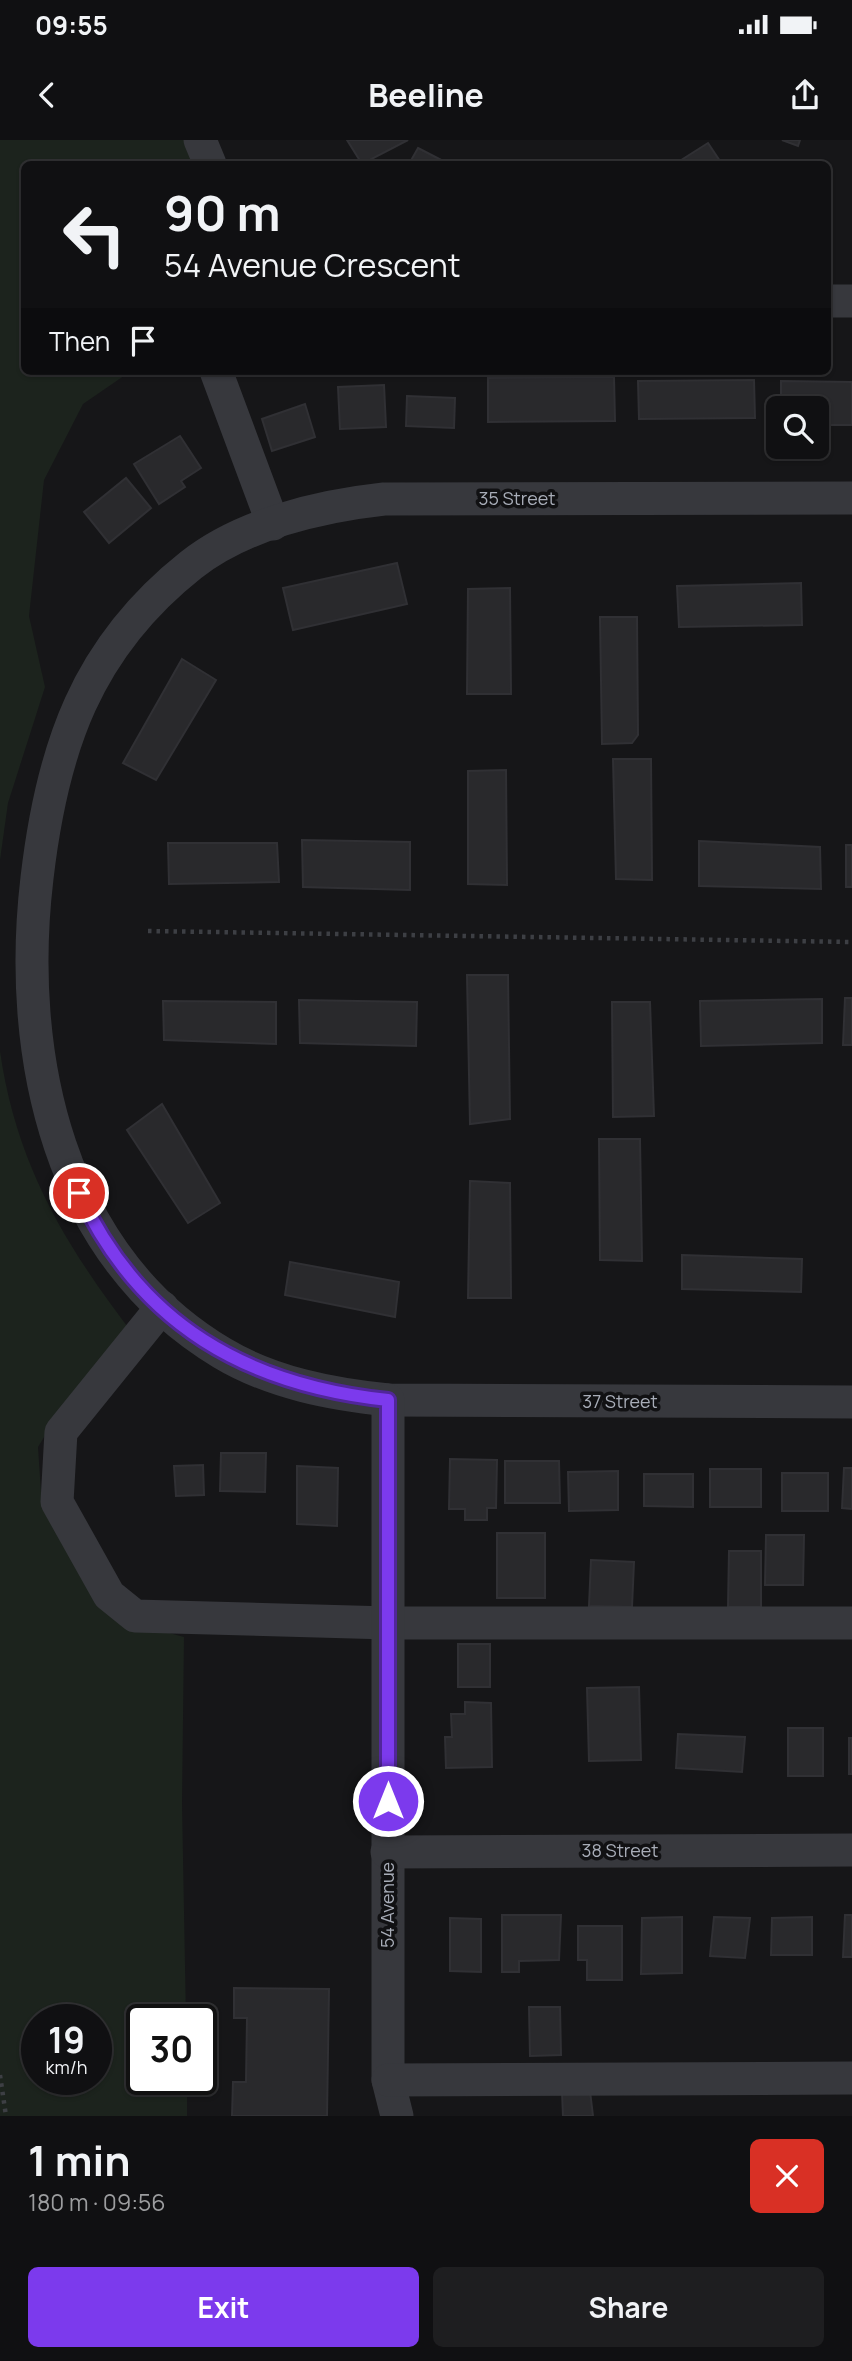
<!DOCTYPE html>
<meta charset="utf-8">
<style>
body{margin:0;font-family:Manrope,sans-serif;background:#1e1e20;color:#f1f3f6;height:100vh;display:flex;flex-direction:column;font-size:26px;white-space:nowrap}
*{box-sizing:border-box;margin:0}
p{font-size:23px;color:#9c9d9f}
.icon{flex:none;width:38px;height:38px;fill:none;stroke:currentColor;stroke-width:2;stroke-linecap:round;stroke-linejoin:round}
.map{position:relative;height:1976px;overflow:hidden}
.details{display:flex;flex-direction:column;background:#101012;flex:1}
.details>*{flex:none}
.hud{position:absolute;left:21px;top:21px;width:810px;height:214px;border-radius:10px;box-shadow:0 2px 5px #0004,0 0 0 2px #303032;background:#101012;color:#f1f3f6;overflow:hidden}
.fabs{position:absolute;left:766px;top:256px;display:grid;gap:14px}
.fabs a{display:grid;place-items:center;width:63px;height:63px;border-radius:10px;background:#101012;box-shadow:0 2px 5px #0004,0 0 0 2px #303032;font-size:35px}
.speed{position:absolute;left:21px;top:1864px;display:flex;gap:14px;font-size:35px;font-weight:700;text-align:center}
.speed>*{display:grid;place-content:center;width:91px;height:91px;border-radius:50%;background:#101012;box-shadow:0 2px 5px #0004,0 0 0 2px #303032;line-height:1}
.speed small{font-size:18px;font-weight:400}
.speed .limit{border:4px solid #111;border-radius:10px;background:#fff;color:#111}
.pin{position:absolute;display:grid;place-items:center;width:60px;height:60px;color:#fff;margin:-30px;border:4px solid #fff;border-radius:50%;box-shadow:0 2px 7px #0007}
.me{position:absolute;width:77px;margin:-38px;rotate:0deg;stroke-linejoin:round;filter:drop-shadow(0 0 5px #0008)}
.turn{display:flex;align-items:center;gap:24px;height:147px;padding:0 28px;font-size:32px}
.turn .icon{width:91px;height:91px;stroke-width:2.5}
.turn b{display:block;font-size:49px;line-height:60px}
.then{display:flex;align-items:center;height:66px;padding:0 28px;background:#0003;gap:14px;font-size:26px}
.round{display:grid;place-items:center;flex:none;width:74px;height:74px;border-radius:10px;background:#1e1e20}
.headline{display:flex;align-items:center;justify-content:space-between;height:119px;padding:0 28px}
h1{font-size:42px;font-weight:700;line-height:52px}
.cta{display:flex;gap:14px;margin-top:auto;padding:14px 28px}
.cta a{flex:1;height:80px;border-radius:10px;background:#7c3aed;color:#fff;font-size:28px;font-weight:700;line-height:80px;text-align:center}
.cta a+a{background:#1e1e20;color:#f1f3f6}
.status{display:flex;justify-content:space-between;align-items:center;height:49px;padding:0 35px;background:#101012;direction:ltr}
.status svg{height:19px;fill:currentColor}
header{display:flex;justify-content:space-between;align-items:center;height:91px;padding:0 28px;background:#101012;font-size:32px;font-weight:700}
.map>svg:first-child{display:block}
</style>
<div class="status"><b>09:55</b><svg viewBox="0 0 49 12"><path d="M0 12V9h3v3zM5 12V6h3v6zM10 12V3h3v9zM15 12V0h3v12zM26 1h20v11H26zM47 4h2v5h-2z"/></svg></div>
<header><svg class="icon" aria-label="back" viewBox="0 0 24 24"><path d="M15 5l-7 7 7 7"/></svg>Beeline<svg class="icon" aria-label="share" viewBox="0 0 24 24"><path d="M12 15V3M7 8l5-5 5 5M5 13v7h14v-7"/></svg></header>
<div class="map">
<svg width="852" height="1976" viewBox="0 0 852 1976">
<rect width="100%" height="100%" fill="#161618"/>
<g fill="#1c231d" fill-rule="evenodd">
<polygon points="0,0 197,0 211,24 24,24 24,231 131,231 83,264 44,340 29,476 45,547 8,663 0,720"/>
<path d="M0,911C16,1024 65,1105 133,1194L60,1271L38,1307L41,1352L111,1477L184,1497L182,1663L186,1879L142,1880V1939H187V1976H0ZM37,1880H96V1939H37Z"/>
</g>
<g fill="#29292c" stroke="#303034" stroke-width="2">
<polygon points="347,0 408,0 362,24"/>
<polygon points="782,0 800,0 798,6"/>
<polygon points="708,3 722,24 675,24"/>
<polygon points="418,8 449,24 409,24"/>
<polygon points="514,20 574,22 574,24 514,24"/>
<polygon points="614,237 615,281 488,282 488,238"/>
<polygon points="754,240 755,278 639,279 638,241"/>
<polygon points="781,241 852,242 852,285 817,285 817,268 781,268"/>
<polygon points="384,245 386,287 340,289 338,247"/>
<polygon points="407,256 455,258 454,288 406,286"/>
<polygon points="305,264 315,297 272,311 262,279"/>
<polygon points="180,296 201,328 181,341 185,347 159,364 134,324"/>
<polygon points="126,338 151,368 109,403 84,372"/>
<polygon points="397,423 407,464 293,490 283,448"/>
<polygon points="801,443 802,485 679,487 677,446"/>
<polygon points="510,448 511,554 467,554 468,449"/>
<polygon points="600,477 637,477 638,595 632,603 602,604"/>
<polygon points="182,519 216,540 156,640 123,623"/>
<polygon points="613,619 651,619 652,740 616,739"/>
<polygon points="506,630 507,745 468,744 468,631"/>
<polygon points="302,700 410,702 410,750 303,747"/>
<polygon points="699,701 820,707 821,749 699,746"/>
<polygon points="168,703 277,703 279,742 169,744"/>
<rect x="846" y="705" width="6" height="42"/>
<polygon points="467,835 508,835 510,979 470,984"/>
<polygon points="845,858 852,858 852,905 843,905"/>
<polygon points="822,859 822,903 701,906 700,861"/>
<polygon points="299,860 417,862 416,906 300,903"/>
<polygon points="163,861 276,862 276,904 164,900"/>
<polygon points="612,862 650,862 654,976 613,977"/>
<polygon points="162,964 220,1063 188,1083 127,990"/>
<polygon points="599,999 640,999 642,1121 600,1120"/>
<polygon points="470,1041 510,1043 511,1158 468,1158"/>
<polygon points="682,1115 802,1119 801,1152 682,1149"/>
<polygon points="290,1122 399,1142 395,1177 285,1155"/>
<polygon points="221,1313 266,1313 265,1352 220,1351"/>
<polygon points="450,1319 497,1320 496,1368 487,1368 487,1380 465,1380 465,1369 449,1369"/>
<polygon points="505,1321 559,1321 560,1363 505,1363"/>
<polygon points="203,1325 204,1355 176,1356 174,1326"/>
<polygon points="297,1326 338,1328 337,1386 297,1384"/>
<polygon points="844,1328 852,1328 852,1369 842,1368"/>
<rect x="710" y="1329" width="51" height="38"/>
<polygon points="618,1331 618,1370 569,1371 568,1332"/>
<rect x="782" y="1333" width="46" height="38"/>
<polygon points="644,1334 693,1334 693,1367 644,1366"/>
<rect x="497" y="1393" width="48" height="65"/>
<polygon points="766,1395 804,1395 803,1445 765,1445"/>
<polygon points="729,1411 761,1411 761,1467 728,1467"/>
<polygon points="591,1420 634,1422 632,1467 589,1466"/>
<rect x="458" y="1504" width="32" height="43"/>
<polygon points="639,1547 641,1620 589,1621 587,1548"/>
<polygon points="465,1562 491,1563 492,1627 446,1628 445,1597 452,1597 451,1574 465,1574"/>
<rect x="788" y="1588" width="35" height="48"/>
<polygon points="678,1594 745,1597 742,1632 676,1628"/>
<rect x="849" y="1598" width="3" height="36"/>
<polygon points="502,1775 561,1775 559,1820 519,1821 519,1832 502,1832"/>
<polygon points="845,1775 852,1775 852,1817 843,1817"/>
<polygon points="682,1777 682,1833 641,1834 642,1778"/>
<polygon points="714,1777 750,1778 745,1818 710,1816"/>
<polygon points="812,1777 812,1815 771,1815 772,1778"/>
<polygon points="450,1778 481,1779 481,1832 450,1831"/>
<polygon points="578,1786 622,1786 622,1840 587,1840 587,1820 578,1820"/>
<polygon points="234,1848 329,1849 327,1976 232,1976 233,1942 246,1942 247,1878 234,1878"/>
<polygon points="529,1867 560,1867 561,1915 530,1916"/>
<polygon points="590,1951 593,1976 563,1976 562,1952"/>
</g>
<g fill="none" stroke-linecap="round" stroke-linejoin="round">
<g stroke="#3d3f44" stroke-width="4.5" stroke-dasharray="3.5 5" stroke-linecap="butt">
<polyline points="148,791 852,802"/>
<polyline points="0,1935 6,1976"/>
</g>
<g stroke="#37383d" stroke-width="33">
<polyline points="200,0 210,24"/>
<polyline points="828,161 852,161"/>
<polyline points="216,231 273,384"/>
<path d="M852,358L384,359C320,366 243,384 191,425C86,508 52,609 37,738C16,915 58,1115 222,1213C272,1243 331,1254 388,1260L852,1262"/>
<polyline points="162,1167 61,1292 57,1362 109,1455 135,1476 389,1483 852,1483"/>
<polyline points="388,1260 388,1940 397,1976"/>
<polyline points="387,1712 852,1710"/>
<polyline points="388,1940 852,1938"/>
</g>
</g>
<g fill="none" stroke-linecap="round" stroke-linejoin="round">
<defs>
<path id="route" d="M79,1053C140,1185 247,1245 388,1260V1661"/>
</defs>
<use href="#route" stroke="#51269a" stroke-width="18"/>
<use href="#route" stroke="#7c3aed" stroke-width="12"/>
</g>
<g text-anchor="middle" stroke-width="7" stroke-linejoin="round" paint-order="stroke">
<g font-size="18" fill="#a8adb8" stroke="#111113">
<text x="517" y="365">35 Street</text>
<text x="620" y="1268">37 Street</text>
<text x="620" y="1717">38 Street</text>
<text transform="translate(388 1765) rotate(-90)" y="6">54 Avenue</text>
</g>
</g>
</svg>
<div class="fabs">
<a><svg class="icon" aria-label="search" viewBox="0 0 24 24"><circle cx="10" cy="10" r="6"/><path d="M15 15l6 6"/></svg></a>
</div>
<div class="speed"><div>19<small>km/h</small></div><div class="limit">30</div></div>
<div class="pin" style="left:79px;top:1053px;background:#d93025"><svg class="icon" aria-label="arrive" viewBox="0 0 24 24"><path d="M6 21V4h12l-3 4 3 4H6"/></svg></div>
<svg class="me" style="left:388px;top:1661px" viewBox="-20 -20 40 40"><circle r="17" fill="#7c3aed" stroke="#fff" stroke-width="3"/><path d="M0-11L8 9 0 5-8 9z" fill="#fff"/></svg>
<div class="hud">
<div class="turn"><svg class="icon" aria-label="left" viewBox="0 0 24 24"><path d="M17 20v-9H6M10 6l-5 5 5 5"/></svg><div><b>90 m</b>54 Avenue Crescent</div></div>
<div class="then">Then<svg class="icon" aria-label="arrive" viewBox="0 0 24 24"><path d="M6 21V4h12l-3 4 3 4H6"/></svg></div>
</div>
</div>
<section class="details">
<div class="headline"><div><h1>1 min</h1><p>180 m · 09:56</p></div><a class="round" style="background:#d93025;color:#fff"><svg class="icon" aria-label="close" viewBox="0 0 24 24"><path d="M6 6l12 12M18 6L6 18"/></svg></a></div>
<div class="cta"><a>Exit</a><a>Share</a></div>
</section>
